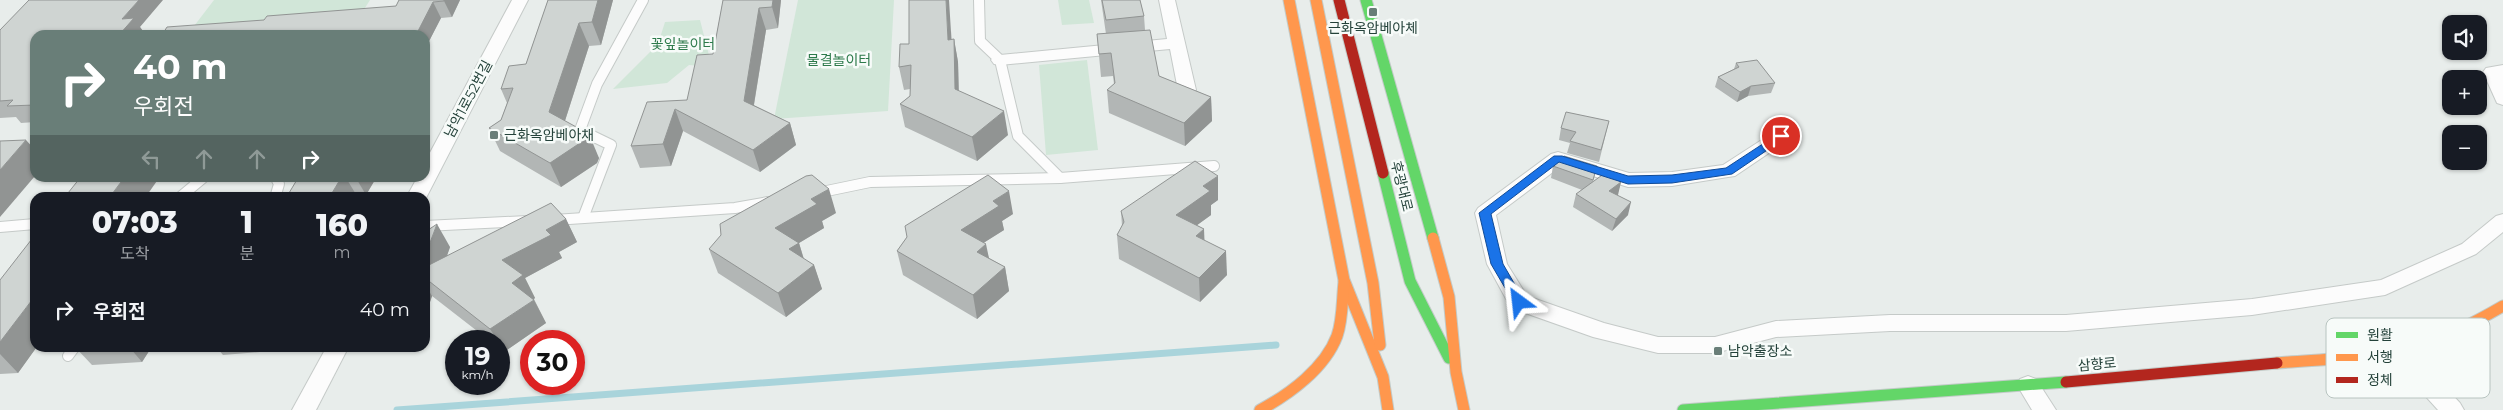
<!DOCTYPE html>
<html lang="ko">
<meta charset="utf-8">
<style>
body{margin:0;font-family:Montserrat,"Noto Sans KR",sans-serif;background:#20242c;color:#f1f3f6;height:100vh;display:flex;flex-direction:column;font-size:19px;white-space:nowrap}
*{box-sizing:border-box;margin:0}
p{font-size:16px;color:#9ea1a6}
.icon{flex:none;width:28px;height:28px;fill:none;stroke:currentColor;stroke-width:2;stroke-linecap:round;stroke-linejoin:round}
.map{position:relative;flex:1;overflow:hidden}
.panel{position:absolute;left:30px;top:192px;width:400px;height:160px;display:flex;flex-direction:column;background:#171b24;border-radius:15px;box-shadow:0 1px 4px #0004}
.panel>*{flex:none}
.guide{position:absolute;left:30px;top:30px;width:400px;height:152px;border-radius:15px;box-shadow:0 1px 4px #0004;background:#697e78;color:#fff;overflow:hidden}
.tools{position:absolute;left:2442px;top:15px;display:grid;gap:10px}
.tools a{display:grid;place-items:center;width:45px;height:45px;border-radius:10px;background:#171b24;box-shadow:0 1px 4px #0004;font-size:25px}
.speed{position:absolute;left:445px;top:330px;display:flex;gap:10px;font-size:25px;font-weight:700;text-align:center}
.speed>*{display:grid;place-content:center;width:65px;height:65px;border-radius:50%;background:#171b24;box-shadow:0 1px 4px #0004;line-height:1}
.speed small{font-size:12px;font-weight:400}
.speed .limit{border:8px solid #d22;background:#fff;color:#111}
.pin{position:absolute;display:grid;place-items:center;width:42px;height:42px;color:#fff;margin:-21px;border:2px solid #fff;border-radius:50%;box-shadow:0 1px 5px #0007}
.me{position:absolute;width:55px;margin:-28px;rotate:330deg;stroke-linejoin:round;filter:drop-shadow(0 0 4px #0008)}
.turn{display:flex;align-items:center;gap:18px;height:105px;padding:0 20px;font-size:22px}
.turn .icon{width:65px;height:65px;stroke-width:2.5}
.turn b{display:block;font-size:35px;line-height:42px}
.lanes{display:flex;align-items:center;height:48px;padding:0 20px;background:#0003;justify-content:center;gap:25px;direction:ltr}
.lanes .off{opacity:.35}
.eta{display:flex;justify-content:space-evenly;align-items:center;height:85px;text-align:center}
.eta b{font-size:30px;font-weight:800;line-height:35px}
ul{padding:0;list-style:none}
li{display:flex;align-items:center;gap:15px;height:65px;padding:0 20px}
li div{flex:1}
li b{display:block;font-size:19px}
li em{font-style:normal}
.map>svg:first-child{display:block}
</style>
<div class="map">
<svg width="2503" height="410" viewBox="0 0 2503 410">
<rect width="100%" height="100%" fill="#e8edeb"/>
<g fill="#d1e6d8">
<polygon points="214,0 370,0 358,19 191,30"/>
<polygon points="798,0 894,0 888,111 774,119"/>
<polygon points="1058,0 1089,0 1094,23 1062,25"/>
<polygon points="700,20 712,67 689,65 667,83 613,89 658,44 665,22"/>
<polygon points="1087,60 1098,150 1046,155 1039,65"/>
</g>
<g fill="none" stroke-linecap="round" stroke-linejoin="round">
<polyline stroke="#a9d4db" stroke-width="7" points="397,410 1276,345"/>
<defs>
<g id="lane">
<polyline points="979,0 980,41 1000,60 1018,136 1060,178"/>
<polyline points="817,193 870,182 1060,178 1214,166"/>
<polyline points="179,198 203,178"/>
<polyline points="275,198 279,184 276,178"/>
<polyline points="583,218 611,145 580,130 597,84 643,0"/>
<polyline points="554,220 735,208 768,202"/>
<polyline points="425,226 527,221"/>
<polyline points="0,227 35,224"/>
<polyline points="68,356 74,348"/>
</g>
<g id="street">
<polygon points="512,0 528,0 426,198 406,198 417,178 425,178 425,162"/>
<polygon points="1159,0 1175,0 1196,90 1193,94 1181,94 1178,90 1170,49 1000,65 994,64 991,60 994,56 1000,55 1167,39"/>
<polygon points="2503,65 2503,105 2497,103 2483,72 2486,68"/>
<polygon points="1781,130 1788,132 1790,136 1788,140 1735,176 1728,177 1672,186 1628,187 1561,166 1496,215 1507,264 1527,296 1604,323 1658,337 1715,337 1776,321 1890,315 2066,315 2252,299 2381,280 2462,244 2496,216 2503,214 2503,232 2476,254 2385,295 2252,315 2066,331 1890,331 1776,337 1715,353 1658,353 1593,337 1511,308 1487,264 1475,213 1478,208 1551,154 1558,152 1629,173 1672,172 1723,165 1774,132"/>
<polygon points="2398,343 2406,345 2460,403 2464,410 2438,410 2390,357 2387,351 2390,345"/>
<polygon points="326,348 348,348 316,410 292,410"/>
<polygon points="2028,376 2036,379 2056,410 2032,410 2017,385 2020,379"/>
</g>
<g id="fast">
<polyline points="1366,0 1433,238"/>
<polyline points="1383,173 1410,281 1449,358"/>
<polyline points="1683,410 2066,382"/>
</g>
<g id="slow">
<polyline points="1289,0 1344,280 1383,377 1388,410"/>
<polyline points="1316,0 1373,283 1380,345"/>
<polyline points="1433,238 1449,297 1456,372 1464,410"/>
<path d="M2277,363C2322,359 2369,359 2413,347C2445,338 2474,323 2503,306"/>
<path d="M1260,410C1290,394 1325,368 1337,336C1343,319 1342,299 1344,282"/>
</g>
<g id="jam">
<polyline points="1339,0 1383,173"/>
<polyline points="2066,382 2277,363"/>
</g>
</defs>
<use href="#lane" stroke="#c5cac8" stroke-width="12"/>
<use href="#street" stroke="#c5cac8" stroke-width="2"/>
<use href="#fast" stroke="#c3cbc8" stroke-width="13"/>
<use href="#slow" stroke="#c3cbc8" stroke-width="13"/>
<use href="#jam" stroke="#c3cbc8" stroke-width="13"/>
<use href="#lane" stroke="#fcfcfc" stroke-width="10"/>
<use href="#street" fill="#fcfcfc" fill-rule="evenodd"/>
<use href="#fast" stroke="#63d668" stroke-width="11"/>
<use href="#slow" stroke="#ff974d" stroke-width="11"/>
<use href="#jam" stroke="#b3261e" stroke-width="11"/>
</g>
<g fill="#b2b6b5">
<polygon points="399,0 460,0 452,17 441,18 426,47 429,53 425,62 425,35 264,20 396,6"/>
<polygon points="548,0 613,0 601,45 589,46 565,121 599,158 597,163 561,187 500,151 489,128 501,120 507,103 501,89 526,64"/>
<polygon points="723,0 781,0 778,28 766,30 754,105 790,123 796,145 760,172 683,131 671,166 640,168 631,146 687,100 713,54"/>
<polygon points="1101,0 1140,0 1144,16 1145,30 1159,76 1211,97 1212,121 1185,146 1109,113 1107,90 1114,84 1113,76 1101,77 1097,34 1106,34"/>
<polygon points="140,27 145,34 145,35 35,35 35,122 21,123 16,117 0,118 0,30"/>
<polygon points="954,39 958,62 959,91 1008,135 977,161 905,127 900,104 910,96 910,89 904,90 899,67 909,44"/>
<polygon points="1736,63 1775,83 1771,93 1748,96 1737,102 1715,87 1718,77 1734,69"/>
<polygon points="1609,121 1599,162 1567,153 1570,143 1559,140 1561,128"/>
<polygon points="1553,166 1597,166 1593,182 1621,182 1617,195 1628,215 1612,231 1573,207 1576,194 1582,190 1551,178"/>
<polygon points="296,178 376,178 366,195 357,196 356,198 286,198 297,180"/>
<polygon points="1218,200 1211,205 1211,215 1197,225 1204,229 1204,240 1227,275 1200,302 1119,259 1117,235 1122,226 1121,211"/>
<polygon points="836,213 822,221 824,228 799,243 804,259 814,265 822,289 786,317 718,273 709,249"/>
<polygon points="1013,214 1002,221 1004,230 983,243 989,258 1005,267 1009,291 977,319 903,275 897,251 907,237"/>
<polygon points="566,219 577,242 559,252 562,258 525,278 535,298 534,299 546,323 504,352 499,348 499,341 490,341 432,296 425,317 425,232 450,247 447,256"/>
<polygon points="0,280 35,348 36,348 18,373 0,374"/>
<polygon points="76,348 151,348 142,362 92,365"/>
<polygon points="217,348 274,348 272,351 223,355"/>
</g>
<g fill="#919493">
<polygon points="139,0 163,0 140,27 145,34 145,35 119,35 122,19"/>
<polygon points="444,0 460,0 452,17 444,1"/>
<polygon points="598,0 613,0 601,45 592,22"/>
<polygon points="773,0 781,0 778,28 772,7"/>
<polygon points="946,0 949,0 953,63 948,40"/>
<polygon points="433,2 441,18 426,47 429,53 425,62 425,35 416,35"/>
<polygon points="759,8 766,30 751,122 744,101"/>
<polygon points="579,23 589,46 560,136 549,112"/>
<polygon points="954,39 958,62 959,112 955,89"/>
<polygon points="1751,86 1748,96 1737,102 1740,92"/>
<polygon points="1211,97 1212,121 1185,146 1184,123"/>
<polygon points="675,109 683,131 671,166 663,144"/>
<polygon points="1004,111 1008,135 977,161 972,137"/>
<polygon points="790,123 796,145 760,172 753,150"/>
<polygon points="589,134 599,158 597,163 561,187 550,163"/>
<polygon points="26,140 35,150 35,176 0,217 0,170"/>
<polygon points="1218,176 1218,200 1211,205 1211,215 1178,239 1176,215 1203,186"/>
<polygon points="124,178 159,178 145,198 109,198"/>
<polygon points="341,178 346,178 357,196 356,198 329,198"/>
<polygon points="356,178 376,178 366,195"/>
<polygon points="1621,182 1618,195 1606,204 1609,191"/>
<polygon points="829,189 836,213 822,221 824,228 799,243 806,267 797,273 775,228 811,199"/>
<polygon points="1009,191 1013,214 1002,221 1004,230 966,254 961,230 993,201"/>
<polygon points="1631,202 1628,215 1612,231 1616,219"/>
<polygon points="566,219 577,242 559,252 562,258 525,278 535,298 524,306 512,283 502,260 546,230"/>
<polygon points="437,224 450,247 436,286 425,278 425,256"/>
<polygon points="1204,229 1205,253 1196,236"/>
<polygon points="986,244 991,268 977,252"/>
<polygon points="1226,251 1227,275 1200,302 1199,278"/>
<polygon points="814,265 822,289 786,317 778,293"/>
<polygon points="1005,267 1009,291 977,319 973,295"/>
<polygon points="425,284 432,296 425,317"/>
<polygon points="35,296 35,348 36,348 18,373 0,354 0,342"/>
<polygon points="534,300 546,323 504,352 499,343 499,341 498,341 490,329"/>
<polygon points="130,348 151,348 142,362"/>
<polygon points="269,348 274,348 272,351"/>
</g>
<g fill="#cfd4d2" stroke="#919493">
<polygon points="29,0 139,0 122,19 134,18 119,35 35,35 35,105 7,106 13,100 0,101 0,30"/>
<polygon points="399,0 444,0 444,1 433,2 416,35 162,35 167,27 264,20 267,16 396,6"/>
<polygon points="548,0 598,0 592,22 579,23 549,112 589,134 586,139 550,163 489,128 501,120 513,88 501,89 509,66 526,64"/>
<polygon points="723,0 773,0 772,7 759,8 744,101 790,123 753,150 675,109 663,144 631,146 647,102 687,100 697,55 713,54"/>
<polygon points="909,0 946,0 948,40 954,39 955,89 1004,111 972,137 900,104 910,96 911,65 899,67 900,44 909,44"/>
<polygon points="1102,0 1140,0 1144,16 1106,20"/>
<polygon points="1150,30 1159,76 1211,97 1184,123 1107,90 1115,83 1111,53 1099,54 1097,34"/>
<polygon points="1757,60 1775,83 1751,86 1740,92 1718,77 1739,67 1736,63"/>
<polygon points="1566,112 1609,121 1601,150 1570,141 1576,132 1561,128"/>
<polygon points="26,140 0,170 0,141"/>
<polygon points="1564,156 1597,166 1593,180 1553,166"/>
<polygon points="1195,161 1218,176 1203,186 1210,191 1176,215 1204,229 1196,236 1226,251 1199,278 1117,235 1124,222 1121,211"/>
<polygon points="1605,173 1621,182 1609,191 1631,202 1616,219 1576,194"/>
<polygon points="812,175 829,189 811,199 817,204 775,228 799,243 789,249 814,265 778,293 709,249 721,235 720,224 806,176"/>
<polygon points="988,175 1009,191 993,201 999,206 961,230 986,244 977,252 1005,267 973,295 897,251 907,237 905,226"/>
<polygon points="80,178 124,178 109,198 64,198"/>
<polygon points="298,178 341,178 329,198 286,198"/>
<polygon points="551,203 566,219 546,230 551,235 502,260 523,275 512,283 534,300 490,329 425,278 425,267"/>
<polygon points="437,224 425,256 425,232"/>
<polygon points="35,235 35,296 0,342 0,280"/>
</g>
<polygon fill="#1a73e8" stroke="#114b97" points="1781,132 1786,136 1785,138 1732,174 1672,183 1628,184 1559,162 1491,214 1503,264 1525,302 1523,305 1515,305 1491,264 1479,213 1554,156 1562,156 1628,176 1672,175 1726,168"/>
<g fill="#697e78" stroke="#f7fbf9" stroke-width="2">
<rect x="1368" y="7" width="10" height="10" rx="2.5"/>
<rect x="489" y="130" width="10" height="10" rx="2.5"/>
<rect x="1713" y="346" width="10" height="10" rx="2.5"/>
</g>
<g text-anchor="middle" stroke-width="5" stroke-linejoin="round" paint-order="stroke">
<g font-size="14" fill="#24423a" stroke="#f7fbf9" text-anchor="start">
<text x="1373" y="33" text-anchor="middle">근화옥암베아체</text>
<text x="504" y="140">근화옥암베아채</text>
<text x="1728" y="356">남악출장소</text>
</g>
<g font-size="14" fill="#2d7a4b" stroke="#f7fbf9">
<text x="683" y="49">꽃잎놀이터</text>
<text x="839" y="65">물결놀이터</text>
</g>
<g font-size="14" fill="#24423a" stroke="#f7fbf9">
<text transform="translate(468 99) rotate(-62)" y="5">남악1로52번길</text>
<text transform="translate(1402 186) rotate(76)" y="5">후광대로</text>
<text transform="translate(2097 364) rotate(-5)" y="5">삼향로</text>
</g>
</g>
<rect x="2326" y="318" width="164" height="80" rx="8" fill="#f7fbf9" stroke="#b8c4c0" stroke-width="1"/>
<rect x="2336" y="332" width="22" height="6" fill="#63d668"/>
<rect x="2336" y="354" width="22" height="7" fill="#ff974d"/>
<rect x="2336" y="377" width="22" height="6" fill="#b3261e"/>
<g font-size="14" fill="#24423a">
<text x="2367" y="340">원활</text>
<text x="2367" y="362">서행</text>
<text x="2367" y="385">정체</text>
</g>
</svg>
<div class="tools">
<a><svg class="icon" aria-label="sound" viewBox="0 0 24 24"><path d="M4 9h4l5-4v14l-5-4H4zM17 9q2 3 0 6"/></svg></a>
<a>+</a>
<a>−</a>
</div>
<div class="speed"><div>19<small>km/h</small></div><div class="limit">30</div></div>
<div class="pin" style="left:1781px;top:136px;background:#d93025"><svg class="icon" aria-label="arrive" viewBox="0 0 24 24"><path d="M6 21V4h12l-3 4 3 4H6"/></svg></div>
<svg class="me" style="left:1519px;top:302px" viewBox="-20 -20 40 40"><path d="M0-17L14 15 0 8-14 15z" fill="#1a73e8" stroke="#fff" stroke-width="4"/></svg>
<div class="guide">
<div class="turn"><svg class="icon" aria-label="right" viewBox="0 0 24 24"><path d="M7 20v-9h11M14 6l5 5-5 5"/></svg><div><b>40 m</b>우회전</div></div>
<div class="lanes"><svg class="icon off" aria-label="left" viewBox="0 0 24 24"><path d="M17 20v-9H6M10 6l-5 5 5 5"/></svg><svg class="icon off" aria-label="ahead" viewBox="0 0 24 24"><path d="M12 20V5M6 11l6-6 6 6"/></svg><svg class="icon off" aria-label="ahead" viewBox="0 0 24 24"><path d="M12 20V5M6 11l6-6 6 6"/></svg><svg class="icon" aria-label="right" viewBox="0 0 24 24"><path d="M7 20v-9h11M14 6l5 5-5 5"/></svg></div>
</div>
<section class="panel">
<div class="eta">
<div><b>07:03</b><p>도착</p></div>
<div><b>1</b><p>분</p></div>
<div><b>160</b><p>m</p></div>
</div>
<ul>
<li><svg class="icon" aria-label="right" viewBox="0 0 24 24"><path d="M7 20v-9h11M14 6l5 5-5 5"/></svg><div><b>우회전</b></div><em>40 m</em></li>
</ul>
</section>
</div>
